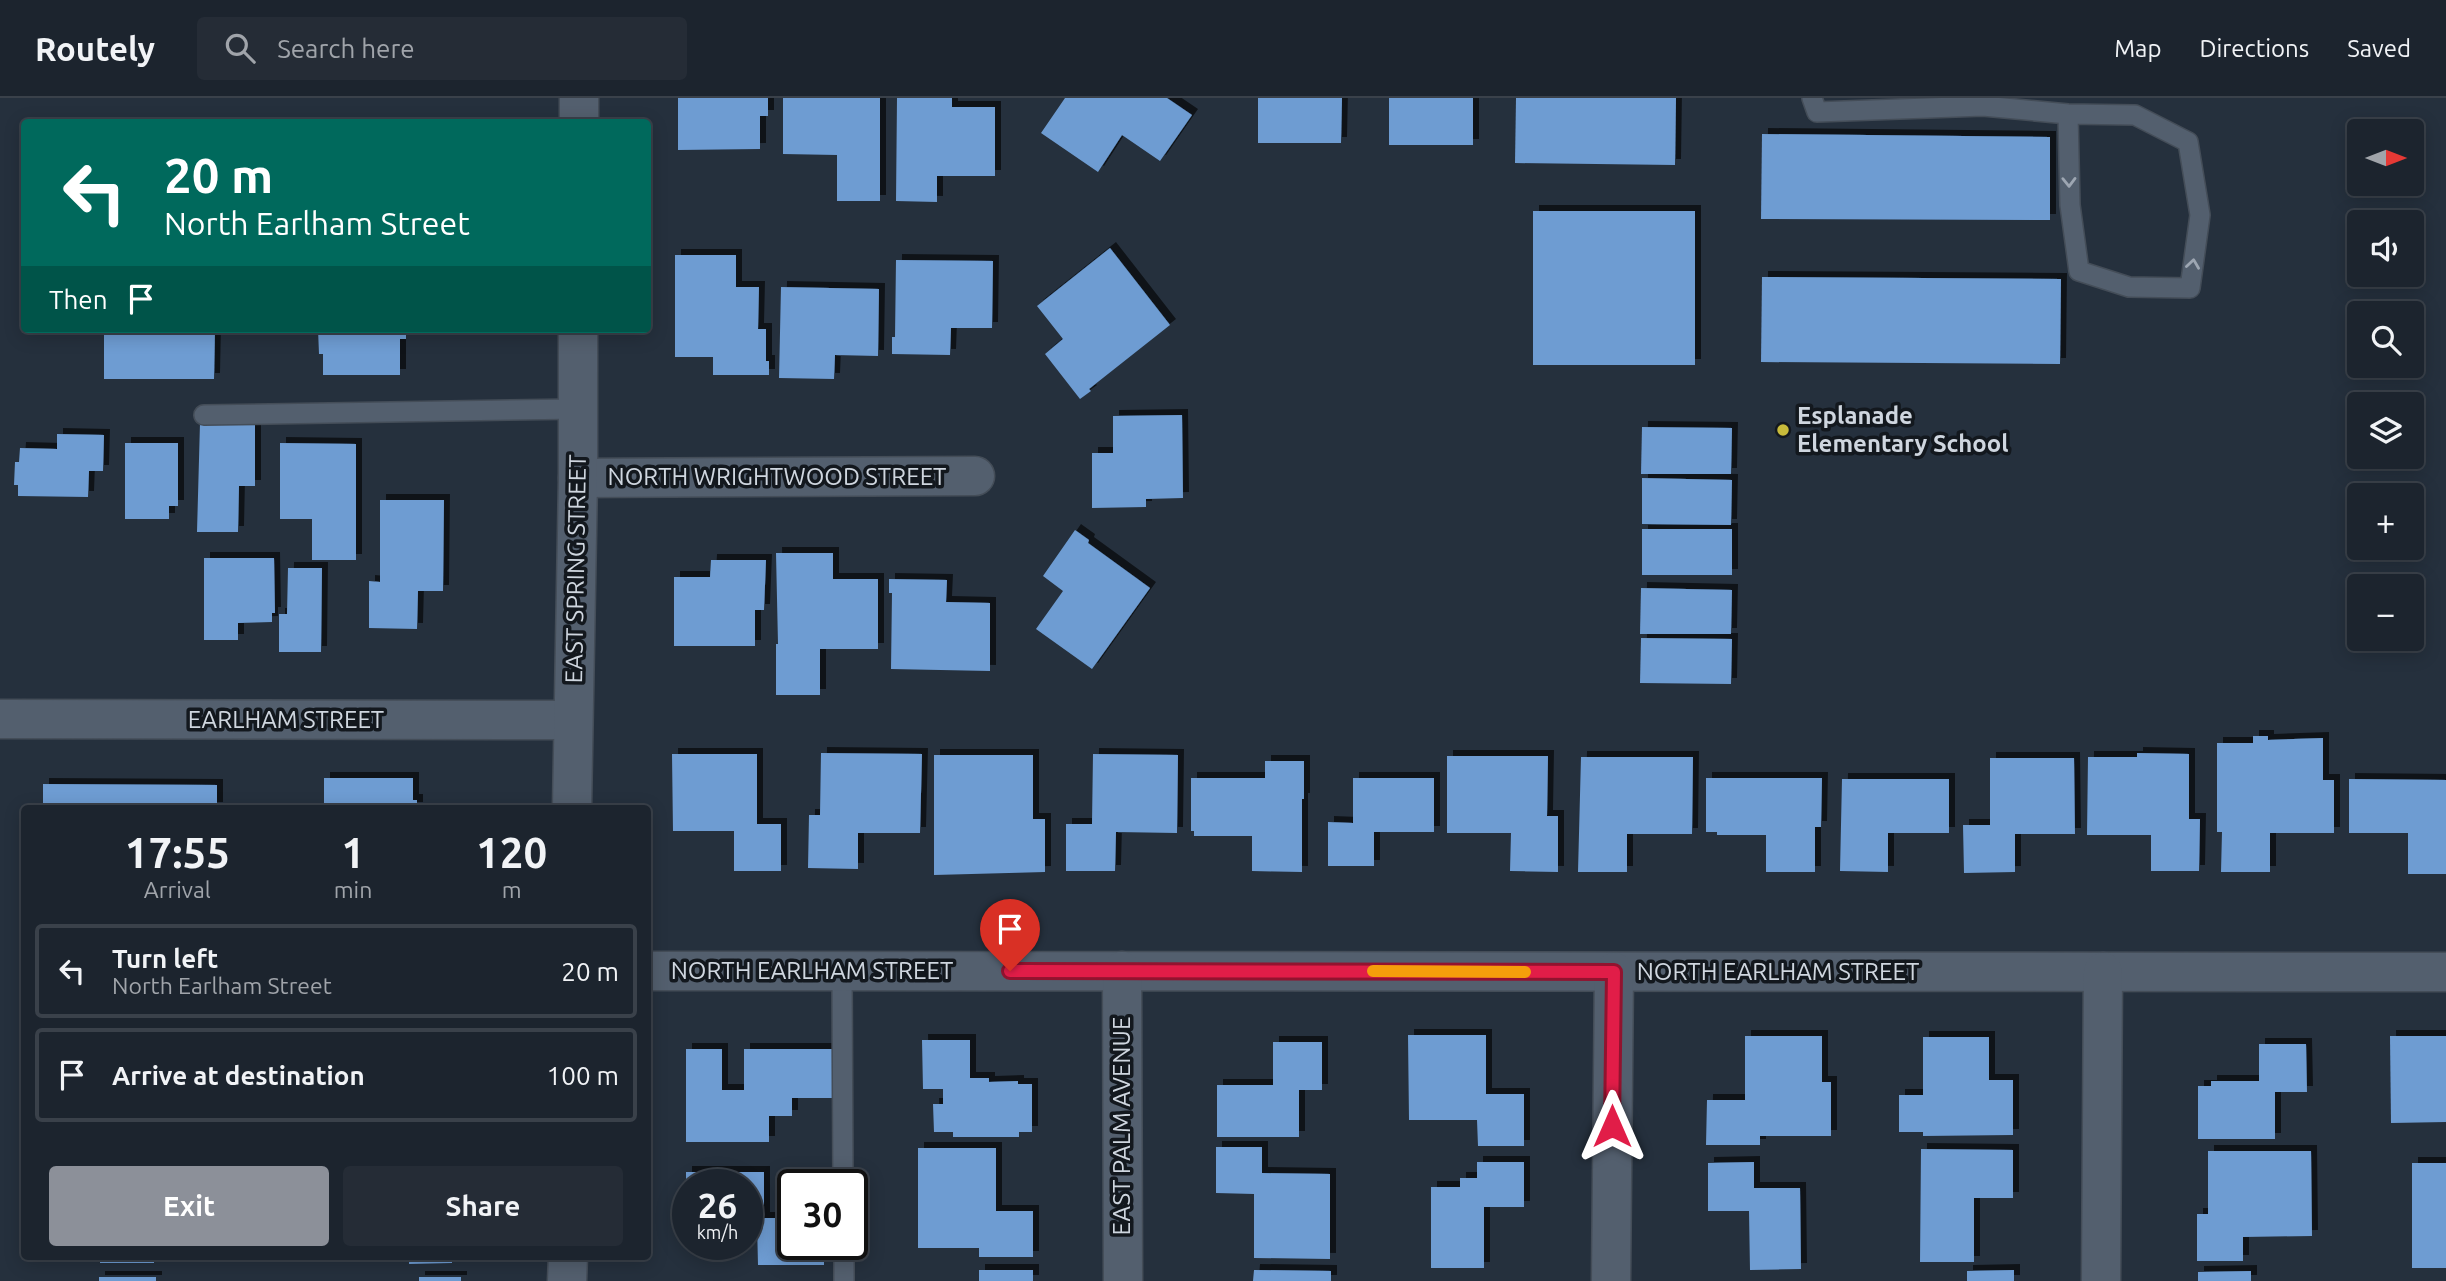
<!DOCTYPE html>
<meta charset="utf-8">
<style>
body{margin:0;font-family:Ubuntu,sans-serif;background:#252c36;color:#f1f3f6;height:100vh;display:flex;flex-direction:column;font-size:26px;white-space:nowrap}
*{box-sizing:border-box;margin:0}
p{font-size:23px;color:#a0a4aa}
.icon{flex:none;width:38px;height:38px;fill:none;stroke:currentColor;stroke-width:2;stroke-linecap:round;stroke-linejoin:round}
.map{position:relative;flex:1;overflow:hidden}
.panel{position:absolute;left:21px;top:707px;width:630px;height:455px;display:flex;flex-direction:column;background:#1c242e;border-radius:7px;box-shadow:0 4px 18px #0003,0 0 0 2px #3a414a}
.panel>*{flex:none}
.top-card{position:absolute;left:21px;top:21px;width:630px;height:214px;border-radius:7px;box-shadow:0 4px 18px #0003,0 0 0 2px #3a414a;background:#00695c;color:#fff;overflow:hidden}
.needle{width:46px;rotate:90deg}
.controls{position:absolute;left:2347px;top:21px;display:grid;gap:14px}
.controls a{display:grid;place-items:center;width:77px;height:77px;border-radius:7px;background:#1c242e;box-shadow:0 4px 18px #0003,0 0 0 2px #3a414a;font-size:35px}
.speed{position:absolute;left:672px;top:1071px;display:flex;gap:14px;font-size:35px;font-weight:700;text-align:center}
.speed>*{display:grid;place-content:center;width:91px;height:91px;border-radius:50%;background:#1c242e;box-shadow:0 4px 18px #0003,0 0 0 2px #3a414a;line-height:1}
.speed small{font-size:18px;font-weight:400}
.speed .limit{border:4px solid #111;border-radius:10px;background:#fff;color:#111}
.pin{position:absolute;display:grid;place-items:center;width:60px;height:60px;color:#fff;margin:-72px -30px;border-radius:50% 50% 50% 0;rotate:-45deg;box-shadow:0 0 7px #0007}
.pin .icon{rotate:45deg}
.me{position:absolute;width:77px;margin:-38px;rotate:0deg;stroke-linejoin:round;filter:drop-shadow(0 0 5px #0008)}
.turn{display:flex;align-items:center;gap:24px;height:147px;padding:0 28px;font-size:32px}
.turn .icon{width:91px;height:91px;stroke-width:2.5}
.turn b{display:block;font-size:49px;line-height:60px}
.then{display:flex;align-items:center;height:66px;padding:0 28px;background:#0003;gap:14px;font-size:26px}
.eta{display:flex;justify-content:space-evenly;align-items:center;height:119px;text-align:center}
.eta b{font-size:42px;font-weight:700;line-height:49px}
.action{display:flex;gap:14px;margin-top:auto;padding:14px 28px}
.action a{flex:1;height:80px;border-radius:7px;background:#8c9099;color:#fff;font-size:28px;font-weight:700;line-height:80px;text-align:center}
.action a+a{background:#252c36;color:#f1f3f6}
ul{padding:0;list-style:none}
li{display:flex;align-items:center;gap:21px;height:94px;margin:0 14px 10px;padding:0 14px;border:4px solid #3a414a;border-radius:7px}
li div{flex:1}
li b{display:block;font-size:26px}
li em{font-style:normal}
header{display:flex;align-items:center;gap:42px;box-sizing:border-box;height:98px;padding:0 35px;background:#1c242e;border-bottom:2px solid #3a414a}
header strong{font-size:33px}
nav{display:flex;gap:38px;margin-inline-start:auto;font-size:24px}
.search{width:490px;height:63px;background:#252c36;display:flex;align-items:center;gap:18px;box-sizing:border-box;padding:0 24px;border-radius:7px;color:#a0a4aa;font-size:26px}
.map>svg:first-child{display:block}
</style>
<header>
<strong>Routely</strong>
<div class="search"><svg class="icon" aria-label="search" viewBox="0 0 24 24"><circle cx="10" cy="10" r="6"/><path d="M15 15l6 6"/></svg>Search here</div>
<nav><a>Map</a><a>Directions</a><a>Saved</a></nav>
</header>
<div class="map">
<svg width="2446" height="1183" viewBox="0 0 2446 1183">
<defs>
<filter id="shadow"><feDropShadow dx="6" dy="-6" stdDeviation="0" flood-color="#0009"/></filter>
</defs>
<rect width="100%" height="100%" fill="#25303d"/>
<g fill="#6e9cd2" filter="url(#shadow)">
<polygon points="678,0 768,0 768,18 760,18 760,51 678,52"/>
<polygon points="783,0 880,0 880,103 837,103 837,57 783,56"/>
<polygon points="897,0 952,0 952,9 995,9 995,78 937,78 937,104 896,103"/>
<polygon points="1065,0 1167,0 1192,17 1160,63 1122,37 1098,74 1041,35"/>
<polygon points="1258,0 1342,0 1341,45 1258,45"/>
<rect x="1389" y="0" width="84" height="47"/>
<polygon points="1516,0 1676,0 1675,67 1515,65"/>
<polygon points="1762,36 2050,39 2050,122 1761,121"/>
<rect x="1533" y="113" width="162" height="154"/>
<polygon points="1110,150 1170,227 1089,291 1091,293 1080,301 1045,256 1063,241 1037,208"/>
<polygon points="675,157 736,157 736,189 759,189 758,231 766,231 766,263 769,263 769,277 713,277 713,259 675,259"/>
<polygon points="896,162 993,163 992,230 951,230 950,257 892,256 892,239 895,239"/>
<polygon points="1762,179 2061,181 2060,266 1761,264"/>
<polygon points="781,189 879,191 878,258 835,257 834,281 779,280"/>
<polygon points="104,231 215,231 214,281 104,281"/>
<polygon points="318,231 406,231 406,241 400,241 400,277 323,277 323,256 319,256"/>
<polygon points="1182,317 1183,400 1146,401 1146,409 1092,410 1092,355 1113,355 1113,318"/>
<polygon points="200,325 255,325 255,388 239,388 238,434 197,434"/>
<polygon points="1642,329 1732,330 1731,376 1641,376"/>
<polygon points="57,336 104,337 103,373 89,373 88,399 18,398 18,387 14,387 15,364 19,364 20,350 57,351"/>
<polygon points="125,345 178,345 178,408 169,408 169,421 125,421"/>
<polygon points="280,345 356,346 356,462 312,462 312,421 280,421"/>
<polygon points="1642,380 1732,382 1731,427 1642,426"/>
<polygon points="380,402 444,402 443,493 418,493 417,531 369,530 369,483 380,484"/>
<rect x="1642" y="431" width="90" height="46"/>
<polygon points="1075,432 1089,442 1088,445 1150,490 1092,571 1036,531 1063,493 1043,478"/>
<polygon points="776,455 833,455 833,481 878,481 878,551 820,551 820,597 776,597 776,546 778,546"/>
<polygon points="204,460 274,460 275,515 272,515 272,524 238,525 238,542 204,542"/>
<polygon points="711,462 766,462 764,512 755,512 755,548 674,548 674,479 710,479"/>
<polygon points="288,470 322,470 321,554 279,554 279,516 287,516"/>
<polygon points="889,481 947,482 946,504 990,505 990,573 891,571 892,495 889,495"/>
<polygon points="1641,490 1732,492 1731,536 1640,536"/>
<polygon points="1641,540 1732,541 1731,586 1640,585"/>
<polygon points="2253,638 2268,638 2268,642 2323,640 2323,682 2334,682 2334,735 2270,735 2270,774 2221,774 2222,734 2217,734 2217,645 2253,645"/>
<polygon points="821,655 922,656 920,735 858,735 858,771 808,770 809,717 820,717"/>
<polygon points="2137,655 2189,656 2189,721 2200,721 2199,773 2151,773 2151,737 2087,737 2088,659 2137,659"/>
<polygon points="672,656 757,656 757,726 781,726 781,773 734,773 734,733 673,733"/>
<polygon points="1093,656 1178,657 1177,735 1116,734 1115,773 1066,773 1066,726 1092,726"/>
<polygon points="934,657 1033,657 1033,721 1045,721 1045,774 934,777"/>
<polygon points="1447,658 1548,658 1547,718 1558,718 1558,774 1510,773 1511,735 1447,735"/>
<polygon points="1581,659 1693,659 1692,736 1627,736 1627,774 1578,774"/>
<polygon points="1990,660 2074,660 2075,736 2015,736 2015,774 1964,775 1963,727 1990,727"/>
<polygon points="1265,663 1304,663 1304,701 1302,701 1302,774 1252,773 1252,738 1194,738 1194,733 1191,733 1191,680 1265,680"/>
<polygon points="324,680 413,680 413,702 417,702 417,710 324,710"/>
<polygon points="1353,680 1434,680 1434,734 1374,734 1374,768 1328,768 1328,724 1353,725"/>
<polygon points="1706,680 1822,680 1821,729 1815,729 1815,774 1766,774 1766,737 1717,737 1717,734 1706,734"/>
<polygon points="1842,681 1949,681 1949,735 1888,735 1888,774 1840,773"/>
<polygon points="2349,681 2446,682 2446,776 2408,776 2408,735 2349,735"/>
<polygon points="43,686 217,687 217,710 43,710"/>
<polygon points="1408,937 1486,937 1486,996 1524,996 1524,1048 1478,1048 1477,1022 1409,1022"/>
<polygon points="1745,938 1822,938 1822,984 1831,984 1831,1038 1760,1038 1760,1047 1706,1047 1707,1002 1745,1002"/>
<polygon points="2390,938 2446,938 2446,1024 2391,1025"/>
<polygon points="1923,939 1989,939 1989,982 2013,982 2013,1037 1923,1038 1923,1034 1899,1034 1899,997 1923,997"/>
<polygon points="922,942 970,942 970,980 989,980 989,984 1018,983 1018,986 1032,986 1032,1034 1019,1034 1019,1039 953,1039 953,1034 934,1034 933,1006 943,1006 943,991 923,991"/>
<polygon points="1273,944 1322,944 1322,992 1299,992 1299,1039 1217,1039 1217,987 1273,987"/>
<polygon points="2259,946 2306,946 2307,994 2275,994 2275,1041 2198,1041 2198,988 2211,988 2211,983 2259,983"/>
<polygon points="686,951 722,951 722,992 744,992 744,951 836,951 836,1000 792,1000 792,1018 769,1018 769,1044 686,1044"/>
<polygon points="1216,1049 1262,1049 1262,1075 1330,1076 1330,1161 1254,1160 1254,1096 1216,1095"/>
<polygon points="918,1050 996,1050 996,1113 1033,1113 1033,1159 979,1159 979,1150 918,1150"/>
<polygon points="1921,1051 2013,1052 2013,1100 1974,1100 1974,1164 1920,1164"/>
<polygon points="2208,1053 2311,1053 2312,1138 2243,1139 2243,1163 2197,1163 2197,1116 2208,1116"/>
<polygon points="1477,1064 1524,1064 1524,1109 1484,1109 1484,1170 1431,1170 1431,1089 1460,1089 1460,1080 1477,1080"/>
<polygon points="1754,1064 1754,1090 1800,1090 1801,1171 1750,1172 1749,1113 1708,1113 1708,1065"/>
<rect x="2412" y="1065" width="34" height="105"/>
<polygon points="686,1074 764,1074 764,1120 793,1120 793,1146 824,1146 824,1167 758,1167 757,1125 747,1125 747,1087 686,1087"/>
<rect x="100" y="1158" width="54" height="7"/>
<polygon points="409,1158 452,1158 452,1165 409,1166"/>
<rect x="979" y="1172" width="54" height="11"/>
<polygon points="1254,1172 1331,1173 1331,1183 1253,1183"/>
<polygon points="2014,1172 2014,1183 1967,1183 1967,1173"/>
<polygon points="2251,1173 2251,1183 2198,1183 2198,1174"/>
<rect x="99" y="1179" width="57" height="4"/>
<rect x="419" y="1179" width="42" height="4"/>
</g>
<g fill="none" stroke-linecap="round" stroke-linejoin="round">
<defs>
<g id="service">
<polyline points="1812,0 1817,14 1983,8 2068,16 2135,17 2188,44 2200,117 2190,190 2129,189 2079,173 2070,107 2068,16"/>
<polyline points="204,317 578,311"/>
<polyline points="842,873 843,1087"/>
<polyline points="844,1146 844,1183"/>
</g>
<g id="minor">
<polyline points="578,380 975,378"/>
<polyline points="0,621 573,622"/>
<polyline points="648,873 2446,874"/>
<polyline points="1122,873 1123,1183"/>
<polyline points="1611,1183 1614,874"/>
<polyline points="2101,1183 2103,874"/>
</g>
<g id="tertiary">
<polyline points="579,24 579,0"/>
<polyline points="572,710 578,380 578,231"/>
<polyline points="567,1183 568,1158"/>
</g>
</defs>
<use href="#service" stroke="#444d58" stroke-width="22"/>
<use href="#minor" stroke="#444d58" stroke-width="41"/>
<use href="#tertiary" stroke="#444d58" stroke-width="41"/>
<use href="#service" stroke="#535f6e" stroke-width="19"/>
<use href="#minor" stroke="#535f6e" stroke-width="38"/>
<use href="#tertiary" stroke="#535f6e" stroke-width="38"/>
</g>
<defs><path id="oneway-chevron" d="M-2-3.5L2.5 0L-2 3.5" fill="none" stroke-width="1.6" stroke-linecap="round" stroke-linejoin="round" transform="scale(1.75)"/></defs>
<g stroke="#9da6b2">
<use href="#oneway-chevron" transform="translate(2069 84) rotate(89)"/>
<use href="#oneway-chevron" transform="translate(2193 166) rotate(-82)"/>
</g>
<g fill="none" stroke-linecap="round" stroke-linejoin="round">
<defs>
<polyline id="route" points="1010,873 1614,874 1612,1028"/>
</defs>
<use href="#route" stroke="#92132f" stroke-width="18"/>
<use href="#route" stroke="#e11d48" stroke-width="12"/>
<polyline stroke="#f59e0b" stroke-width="12" points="1373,873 1525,874"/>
</g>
<circle fill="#c8bb3b" stroke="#13181e" stroke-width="2.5" cx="1783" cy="332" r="7"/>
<g text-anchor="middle" stroke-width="7" stroke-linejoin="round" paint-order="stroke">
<g font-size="24" font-weight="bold" fill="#cfd6df" stroke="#13181e" text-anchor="start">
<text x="1797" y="326">Esplanade<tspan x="1797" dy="28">Elementary School</tspan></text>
</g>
<g font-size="24" fill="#cfd6df" stroke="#13181e">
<text x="777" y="387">NORTH WRIGHTWOOD STREET</text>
<text transform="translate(576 471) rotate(-89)" y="8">EAST SPRING STREET</text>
<text x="286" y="630">EARLHAM STREET</text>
<text x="812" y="881">NORTH EARLHAM STREET</text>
<text x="1778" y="882">NORTH EARLHAM STREET</text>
<text transform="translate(1122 1028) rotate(-90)" y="8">EAST PALM AVENUE</text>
</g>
</g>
</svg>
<div class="controls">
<a><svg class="needle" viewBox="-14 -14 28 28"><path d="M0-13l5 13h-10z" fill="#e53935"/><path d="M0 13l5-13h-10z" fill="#a0a4aa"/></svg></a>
<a><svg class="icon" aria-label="sound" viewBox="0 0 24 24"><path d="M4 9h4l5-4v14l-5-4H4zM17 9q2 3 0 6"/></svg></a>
<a><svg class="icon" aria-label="search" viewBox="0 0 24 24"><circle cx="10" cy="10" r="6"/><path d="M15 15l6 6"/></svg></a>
<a><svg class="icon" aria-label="layers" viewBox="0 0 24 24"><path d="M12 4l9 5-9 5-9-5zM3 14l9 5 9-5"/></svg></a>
<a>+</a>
<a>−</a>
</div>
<div class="speed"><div>26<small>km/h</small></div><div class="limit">30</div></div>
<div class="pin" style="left:1010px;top:873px;background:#d93025"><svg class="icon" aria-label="arrive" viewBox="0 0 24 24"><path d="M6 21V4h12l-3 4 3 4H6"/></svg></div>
<svg class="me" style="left:1612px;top:1028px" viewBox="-20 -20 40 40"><path d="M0-17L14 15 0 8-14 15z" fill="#e11d48" stroke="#fff" stroke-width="4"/></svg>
<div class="top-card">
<div class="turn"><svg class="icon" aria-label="left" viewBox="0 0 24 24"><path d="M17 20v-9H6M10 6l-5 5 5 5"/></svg><div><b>20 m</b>North Earlham Street</div></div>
<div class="then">Then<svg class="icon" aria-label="arrive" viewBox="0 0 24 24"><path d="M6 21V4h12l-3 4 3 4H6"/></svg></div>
</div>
<section class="panel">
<div class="eta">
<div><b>17:55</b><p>Arrival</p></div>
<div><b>1</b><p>min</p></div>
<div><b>120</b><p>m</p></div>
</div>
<ul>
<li><svg class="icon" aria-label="left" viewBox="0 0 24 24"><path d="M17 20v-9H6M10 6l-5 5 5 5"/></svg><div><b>Turn left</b><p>North Earlham Street</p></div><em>20 m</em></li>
<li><svg class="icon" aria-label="arrive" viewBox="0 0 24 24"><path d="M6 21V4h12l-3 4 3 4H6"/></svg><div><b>Arrive at destination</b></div><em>100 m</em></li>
</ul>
<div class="action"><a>Exit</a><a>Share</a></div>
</section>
</div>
